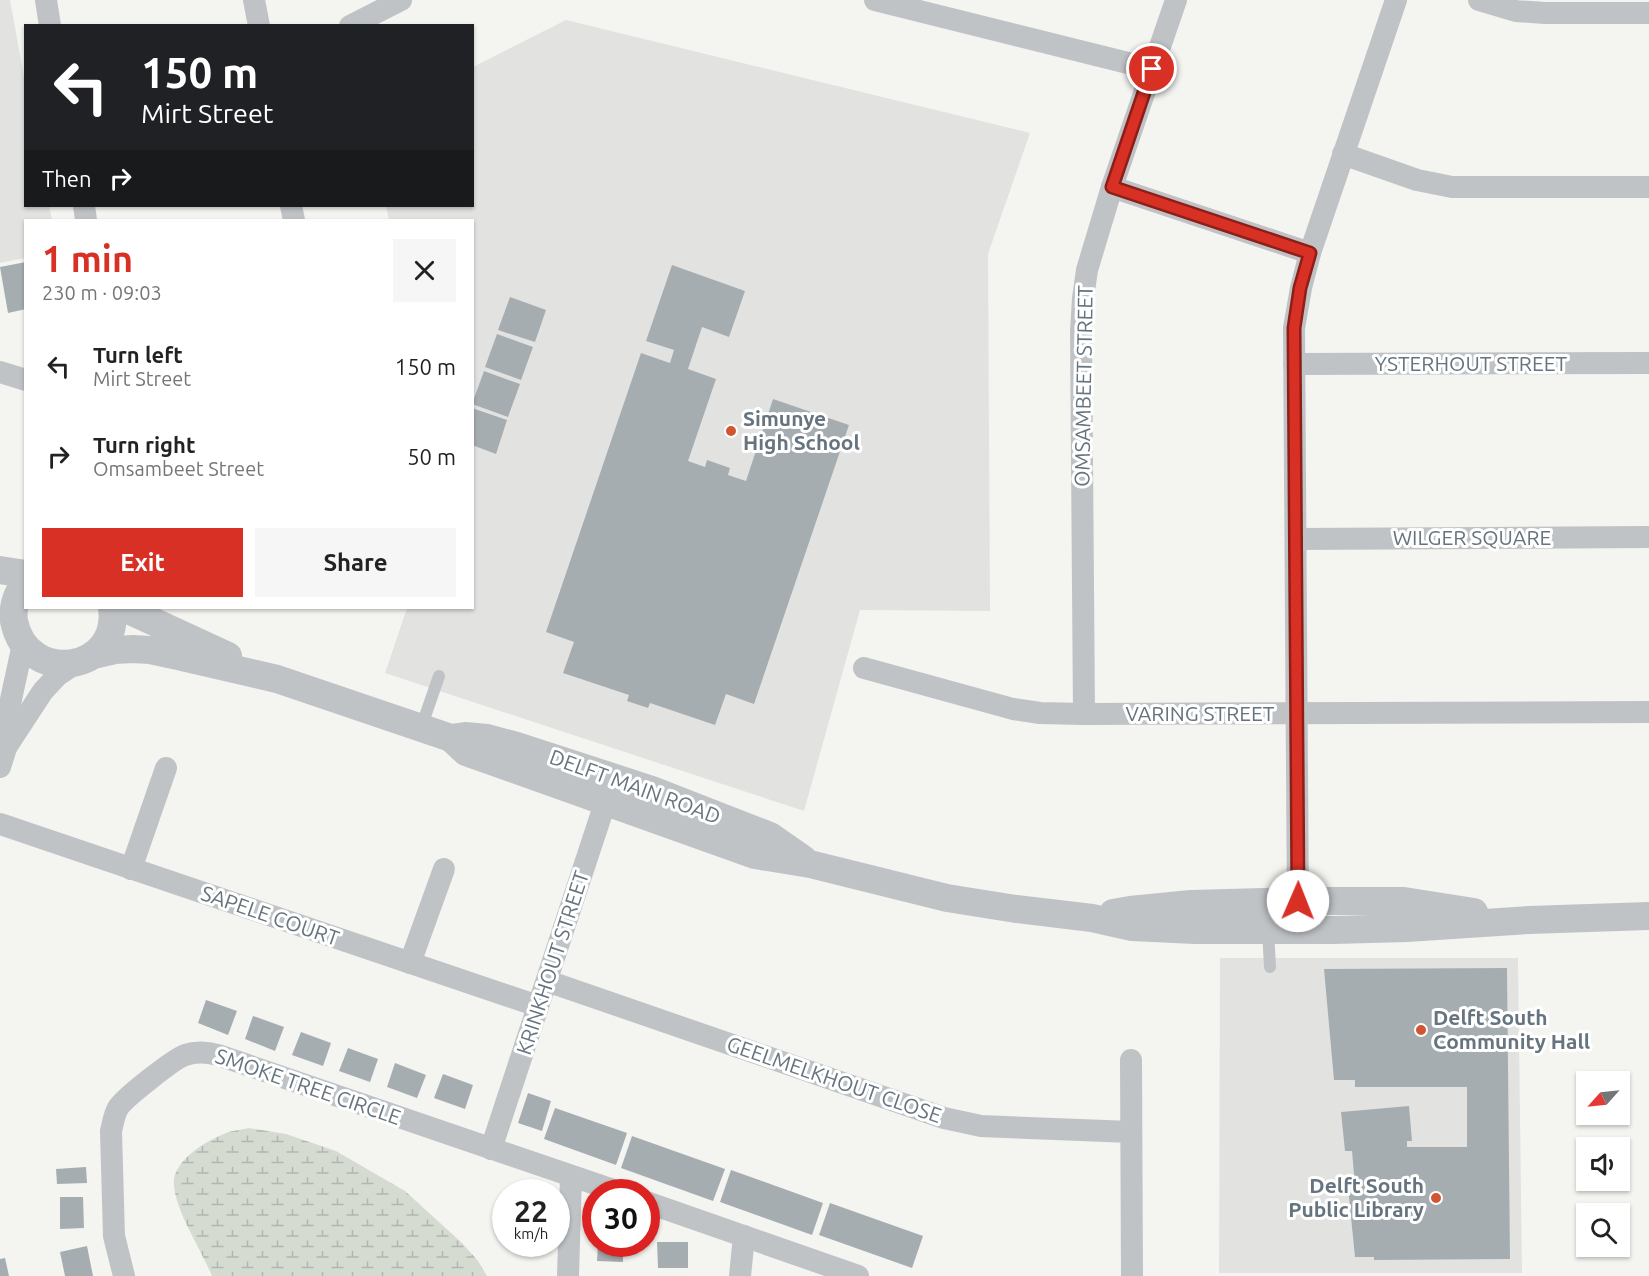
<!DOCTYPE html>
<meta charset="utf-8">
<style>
body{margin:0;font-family:Ubuntu,sans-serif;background:#f6f6f6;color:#222;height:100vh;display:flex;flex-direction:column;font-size:22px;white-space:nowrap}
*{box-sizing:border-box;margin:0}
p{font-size:20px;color:#767676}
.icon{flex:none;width:33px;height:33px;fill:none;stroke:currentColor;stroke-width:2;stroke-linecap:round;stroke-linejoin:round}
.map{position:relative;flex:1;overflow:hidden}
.panel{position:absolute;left:24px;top:219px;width:450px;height:390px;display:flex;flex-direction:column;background:#fff;border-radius:0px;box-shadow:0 2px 4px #0004}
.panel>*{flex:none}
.hud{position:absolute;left:24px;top:24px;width:450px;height:183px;border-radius:0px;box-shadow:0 2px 4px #0004;background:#202124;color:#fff;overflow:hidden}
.needle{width:39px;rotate:243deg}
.fabs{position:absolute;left:1576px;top:1071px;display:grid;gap:12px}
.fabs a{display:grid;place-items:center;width:54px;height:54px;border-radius:0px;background:#fff;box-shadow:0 2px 4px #0004;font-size:30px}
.speed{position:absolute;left:492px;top:1179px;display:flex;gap:12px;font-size:30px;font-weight:700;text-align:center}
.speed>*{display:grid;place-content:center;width:78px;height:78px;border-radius:50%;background:#fff;box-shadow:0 2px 4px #0004;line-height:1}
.speed small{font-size:15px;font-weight:400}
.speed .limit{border:9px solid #d22;background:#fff;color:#111}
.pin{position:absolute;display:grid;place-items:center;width:51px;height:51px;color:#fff;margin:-26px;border:3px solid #fff;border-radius:50%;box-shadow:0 2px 6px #0007}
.me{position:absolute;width:66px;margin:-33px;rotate:1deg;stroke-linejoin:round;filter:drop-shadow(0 0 4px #0008)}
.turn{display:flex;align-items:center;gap:21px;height:126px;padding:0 18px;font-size:27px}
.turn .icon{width:78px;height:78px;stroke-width:2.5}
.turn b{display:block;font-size:42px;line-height:51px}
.then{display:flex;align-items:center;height:57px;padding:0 18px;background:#0003;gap:12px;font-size:22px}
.round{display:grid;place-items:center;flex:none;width:63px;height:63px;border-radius:0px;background:#f6f6f6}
.overview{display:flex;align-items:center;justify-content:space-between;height:102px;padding:0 18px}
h1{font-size:36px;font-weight:700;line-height:45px;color:#d93025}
.cta{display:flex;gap:12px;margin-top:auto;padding:12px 18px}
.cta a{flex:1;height:69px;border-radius:0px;background:#d93025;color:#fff;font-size:24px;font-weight:700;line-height:69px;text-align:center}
.cta a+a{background:#f6f6f6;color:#222}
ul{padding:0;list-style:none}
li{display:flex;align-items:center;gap:18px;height:90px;padding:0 18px}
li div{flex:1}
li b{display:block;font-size:22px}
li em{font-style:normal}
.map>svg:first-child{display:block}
</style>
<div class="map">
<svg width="1649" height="1276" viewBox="0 0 1649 1276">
<defs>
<pattern id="wetland-marsh" width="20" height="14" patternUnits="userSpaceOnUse" patternTransform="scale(1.5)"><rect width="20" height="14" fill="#d6dbd2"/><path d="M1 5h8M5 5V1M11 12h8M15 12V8" fill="none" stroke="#b1b6b0"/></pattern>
</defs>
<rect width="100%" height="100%" fill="#f4f4f1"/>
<g fill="#e2e3e1">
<polygon points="0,0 10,0 25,82 26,206 49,206 52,220 26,220 25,258 0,263"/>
<polygon points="566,20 1030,133 988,254 990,611 860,610 804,811 385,673 407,608 472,608 472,220 389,220 386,206 472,206 473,67"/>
<polygon points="1220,958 1518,958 1522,1273 1219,1273"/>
</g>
<path fill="url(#wetland-marsh)" d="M249,1128L286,1134L336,1151L405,1191L462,1243L478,1261L487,1276H212C202,1251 176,1212 174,1186C171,1161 206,1141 226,1133C233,1130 241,1130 249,1128Z"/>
<g fill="#a6adb1">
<polygon points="26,262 26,309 8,313 0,267"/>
<polygon points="672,265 745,291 729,337 702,327 688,369 716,379 688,461 705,467 707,460 730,468 728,475 746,481 773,399 849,425 754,704 726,694 715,725 650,703 648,708 627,701 629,695 563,673 574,642 546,632 641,353 670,363 674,350 646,341"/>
<polygon points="510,297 546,310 535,342 498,330"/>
<polygon points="497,334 533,347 521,380 485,367"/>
<polygon points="484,371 520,384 508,417 472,404"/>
<polygon points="472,408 507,420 496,454 472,445"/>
<polygon points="1507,968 1510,1259 1374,1260 1374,1257 1355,1257 1348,1187 1355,1186 1352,1151 1345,1151 1341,1112 1409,1106 1412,1141 1407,1141 1407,1147 1467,1147 1467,1087 1355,1087 1355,1080 1334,1080 1324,969"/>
<polygon points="206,1000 237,1011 228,1035 198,1023"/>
<polygon points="253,1016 284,1027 275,1051 245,1039"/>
<polygon points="301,1032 331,1043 323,1066 292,1055"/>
<polygon points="348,1048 378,1059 370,1082 339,1071"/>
<polygon points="395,1063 426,1075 417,1098 387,1087"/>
<polygon points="443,1074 473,1085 465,1109 434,1098"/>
<polygon points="528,1093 551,1101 542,1131 518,1123"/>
<polygon points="555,1108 627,1133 616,1165 544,1139"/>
<polygon points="632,1136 725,1169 713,1201 621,1168"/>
<polygon points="86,1167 87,1183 57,1184 56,1169"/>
<polygon points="731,1170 823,1203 812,1235 720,1202"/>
<polygon points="60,1197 83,1197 84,1228 60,1229"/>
<polygon points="830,1203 923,1236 912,1268 819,1235"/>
<polygon points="657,1242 688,1242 688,1268 658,1268"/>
<polygon points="598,1244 623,1244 623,1262 597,1261"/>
<polygon points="87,1246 93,1276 65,1276 60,1252"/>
<polygon points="5,1258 9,1276 0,1276 0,1259"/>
</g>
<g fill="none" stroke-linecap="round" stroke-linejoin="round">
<g stroke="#c0c3c6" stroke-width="12">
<polyline points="421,728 439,676"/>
<polyline points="1268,930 1270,967"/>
</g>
<g stroke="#c0c3c6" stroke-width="22">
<polyline points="46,0 50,26"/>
<polyline points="254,0 259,26"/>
<polyline points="875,0 1152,69"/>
<polyline points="1479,0 1516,11 1545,13 1649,13"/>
<polyline points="350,26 401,0"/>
<polyline points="1343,154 1417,180 1452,187 1649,187"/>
<polyline points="1112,187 1310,253"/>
<polyline points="84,206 86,220"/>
<polyline points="291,206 294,220"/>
<polyline points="1294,364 1649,363"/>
<polyline points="0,372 26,380"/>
<polyline points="1296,539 1649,537"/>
<polyline points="864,668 1013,709 1040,713 1084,714 1649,712"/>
<polyline points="1084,714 1081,332 1083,298 1087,270 1112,187 1176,0"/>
<polyline points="7,746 43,691 57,676 76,663"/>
<polyline points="0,767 6,748 10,704 23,644"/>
<polyline points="0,824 538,1006"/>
<polyline points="131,869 166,768"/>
<polyline points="1298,916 1294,328 1301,288 1310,253 1396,0"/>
<polyline points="410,963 444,869"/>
<polyline points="547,981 944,1118 981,1126 1131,1132"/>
<polyline points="1131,1060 1132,1276"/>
<polyline points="491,1149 611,785"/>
<polyline points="646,1202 858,1276"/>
<path d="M124,1276L114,1236L111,1131C113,1123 114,1115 118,1108C124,1098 174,1059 185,1055C197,1051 207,1052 218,1055L619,1192"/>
<polyline points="568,1276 571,1176"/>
<polyline points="740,1276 744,1236"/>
</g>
<g stroke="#c0c3c6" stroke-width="28">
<polyline points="0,570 26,574"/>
<path d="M26,582C17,592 12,607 14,621C27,687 121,672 112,608"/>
<polyline points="124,608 228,656"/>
<polyline points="93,655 115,650 133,649 150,650 178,656 277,679 451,738 465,736 487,738 517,746 652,790 770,836 803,859"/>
<polyline points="451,738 466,752 755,855 810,864 947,898 1016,909 1092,918 1132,927 1195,930 1334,930 1407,928 1529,920 1649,916"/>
<polyline points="1113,913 1130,910 1191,904 1298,901 1404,901 1474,912"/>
</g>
</g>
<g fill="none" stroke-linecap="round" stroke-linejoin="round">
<defs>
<polyline id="route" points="1152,69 1112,187 1310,253 1300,288 1294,328 1298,901"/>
</defs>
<use href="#route" stroke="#8d1f18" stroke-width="15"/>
<use href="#route" stroke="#d93025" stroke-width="10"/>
</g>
<g fill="#d25533" stroke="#fff" stroke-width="2">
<circle cx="731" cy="431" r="6"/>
<circle cx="1421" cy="1030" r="6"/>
<circle cx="1436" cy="1198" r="6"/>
</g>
<g text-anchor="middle" stroke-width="6" stroke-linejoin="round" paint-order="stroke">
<g font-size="21" fill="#66747f" stroke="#fff">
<text x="1471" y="371">YSTERHOUT STREET</text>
<text transform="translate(1084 386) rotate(-89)" y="7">OMSAMBEET STREET</text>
<text x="1472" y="545">WILGER SQUARE</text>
<text x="1200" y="721">VARING STREET</text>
<text transform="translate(635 787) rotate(20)" y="7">DELFT MAIN ROAD</text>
<text transform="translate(270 916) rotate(19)" y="7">SAPELE COURT</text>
<text transform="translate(553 963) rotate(-72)" y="7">KRINKHOUT STREET</text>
<text transform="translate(834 1080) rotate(19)" y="7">GEELMELKHOUT CLOSE</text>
<text transform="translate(308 1087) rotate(19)" y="7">SMOKE TREE CIRCLE</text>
</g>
<g font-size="21" font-weight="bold" fill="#66747f" stroke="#fff" text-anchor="start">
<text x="743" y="426">Simunye<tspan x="743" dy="24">High School</tspan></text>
<text x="1433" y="1025">Delft South<tspan x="1433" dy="24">Community Hall</tspan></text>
<text x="1424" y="1193" text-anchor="end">Delft South<tspan x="1424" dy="24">Public Library</tspan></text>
</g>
</g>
</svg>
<div class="fabs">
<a><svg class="needle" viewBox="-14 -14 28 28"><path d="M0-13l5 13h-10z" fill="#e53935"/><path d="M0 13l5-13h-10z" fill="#767676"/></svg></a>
<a><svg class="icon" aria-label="sound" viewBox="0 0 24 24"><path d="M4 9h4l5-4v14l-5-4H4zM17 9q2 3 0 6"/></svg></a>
<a><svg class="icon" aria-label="search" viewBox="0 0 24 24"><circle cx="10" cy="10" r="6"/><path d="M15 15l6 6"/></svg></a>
</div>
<div class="speed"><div>22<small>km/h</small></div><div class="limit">30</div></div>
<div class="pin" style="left:1152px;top:69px;background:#d93025"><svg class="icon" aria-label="arrive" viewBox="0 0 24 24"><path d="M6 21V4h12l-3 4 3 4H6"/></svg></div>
<svg class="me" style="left:1298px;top:901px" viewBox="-20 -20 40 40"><circle r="19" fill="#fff"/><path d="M0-13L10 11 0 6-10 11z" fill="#d93025"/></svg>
<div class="hud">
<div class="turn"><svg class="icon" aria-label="left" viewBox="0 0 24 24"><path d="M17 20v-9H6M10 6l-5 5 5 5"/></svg><div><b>150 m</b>Mirt Street</div></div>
<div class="then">Then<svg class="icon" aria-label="right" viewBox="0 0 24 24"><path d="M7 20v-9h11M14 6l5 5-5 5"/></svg></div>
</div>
<section class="panel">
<div class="overview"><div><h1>1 min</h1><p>230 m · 09:03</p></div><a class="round"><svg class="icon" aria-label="close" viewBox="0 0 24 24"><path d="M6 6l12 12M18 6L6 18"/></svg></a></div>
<ul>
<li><svg class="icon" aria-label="left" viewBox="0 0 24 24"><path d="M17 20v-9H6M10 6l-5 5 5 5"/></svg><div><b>Turn left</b><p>Mirt Street</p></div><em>150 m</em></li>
<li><svg class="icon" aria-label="right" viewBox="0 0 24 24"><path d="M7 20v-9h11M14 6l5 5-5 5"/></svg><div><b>Turn right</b><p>Omsambeet Street</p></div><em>50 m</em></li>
</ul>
<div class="cta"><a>Exit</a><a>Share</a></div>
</section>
</div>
